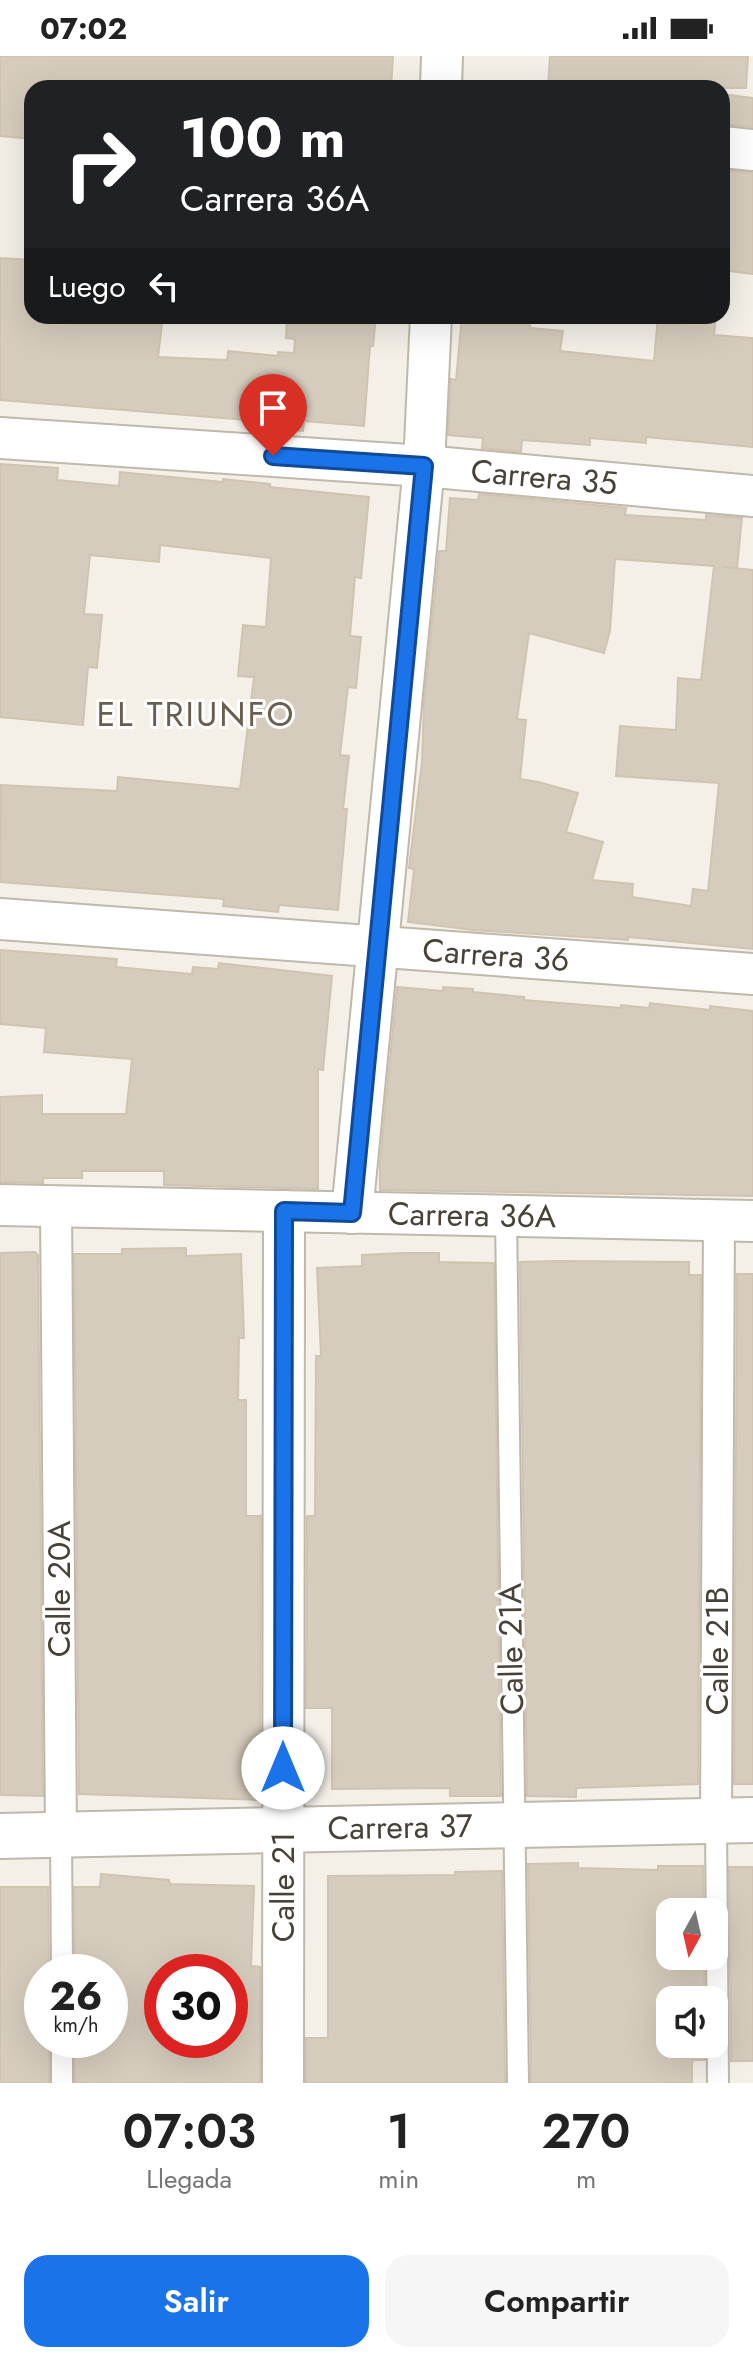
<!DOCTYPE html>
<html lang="es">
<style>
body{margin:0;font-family:Jost,sans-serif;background:#f6f6f6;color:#222;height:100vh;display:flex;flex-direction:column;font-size:30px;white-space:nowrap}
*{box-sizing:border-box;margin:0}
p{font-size:26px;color:#767676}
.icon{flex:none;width:44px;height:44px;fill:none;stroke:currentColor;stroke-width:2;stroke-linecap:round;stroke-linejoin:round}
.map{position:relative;height:2027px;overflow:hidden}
.details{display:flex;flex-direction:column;background:#fff;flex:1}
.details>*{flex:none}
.banner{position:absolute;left:24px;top:24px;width:706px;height:244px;border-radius:24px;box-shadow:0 8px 32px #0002;background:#202124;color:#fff;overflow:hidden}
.needle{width:52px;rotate:188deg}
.fabs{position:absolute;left:656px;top:1842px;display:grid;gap:16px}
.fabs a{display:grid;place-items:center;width:72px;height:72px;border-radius:16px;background:#fff;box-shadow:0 8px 32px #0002;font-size:40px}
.speed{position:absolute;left:24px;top:1898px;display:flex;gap:16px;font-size:40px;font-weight:700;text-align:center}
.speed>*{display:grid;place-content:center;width:104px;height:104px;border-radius:50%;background:#fff;box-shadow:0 8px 32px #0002;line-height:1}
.speed small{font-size:20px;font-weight:400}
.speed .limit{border:12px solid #d22;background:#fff;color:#111}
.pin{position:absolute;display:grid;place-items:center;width:68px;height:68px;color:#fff;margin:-82px -34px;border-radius:50% 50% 50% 0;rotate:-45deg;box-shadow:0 0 8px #0007}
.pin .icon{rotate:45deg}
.me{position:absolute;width:88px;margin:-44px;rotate:0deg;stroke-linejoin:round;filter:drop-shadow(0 0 6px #0008)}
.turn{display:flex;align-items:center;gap:28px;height:168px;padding:0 24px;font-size:36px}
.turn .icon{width:104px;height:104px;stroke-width:2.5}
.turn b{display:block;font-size:56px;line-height:68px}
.then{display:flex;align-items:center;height:76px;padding:0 24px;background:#0003;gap:16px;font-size:30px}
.eta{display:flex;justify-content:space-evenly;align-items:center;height:136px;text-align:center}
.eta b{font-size:48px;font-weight:600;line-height:56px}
.cta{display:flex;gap:16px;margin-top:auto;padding:16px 24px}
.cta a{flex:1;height:92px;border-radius:24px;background:#1a73e8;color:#fff;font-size:32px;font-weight:600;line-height:92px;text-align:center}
.cta a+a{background:#f6f6f6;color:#222}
.status{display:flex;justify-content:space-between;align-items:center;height:56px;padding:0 40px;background:#fff;direction:ltr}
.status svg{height:22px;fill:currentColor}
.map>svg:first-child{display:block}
</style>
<div class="status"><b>07:02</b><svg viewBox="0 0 49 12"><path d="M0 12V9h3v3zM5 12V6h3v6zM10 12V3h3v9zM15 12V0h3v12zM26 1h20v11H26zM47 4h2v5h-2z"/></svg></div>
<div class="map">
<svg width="753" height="2027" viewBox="0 0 753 2027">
<rect width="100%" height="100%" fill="#f4f0e8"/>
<g fill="#d5ccbd" stroke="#d0c4b1" stroke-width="2" fill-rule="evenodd">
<polygon points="0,0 393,0 391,32 32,32 32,83 0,80"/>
<polygon points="550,0 748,0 746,32 548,32"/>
<polygon points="722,38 753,42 753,71 722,68"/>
<polygon points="722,114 753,117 753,218 722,214"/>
<polygon points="0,202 32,204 32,260 163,260 158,301 227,304 228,295 278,300 278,296 294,297 295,283 286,282 287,260 376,260 373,290 370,290 364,370 304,365 303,375 272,372 272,366 0,344"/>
<polygon points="462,260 531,260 530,272 563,275 560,295 654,305 658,260 716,260 714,279 753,282 753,391 646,381 646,387 590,382 590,389 522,384 521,396 482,392 483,382 448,379 451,323 456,324"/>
<polygon points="0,408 58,412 57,424 119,430 120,416 223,426 223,423 270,428 270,431 369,441 361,522 355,521 350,580 361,581 356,632 348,631 340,699 349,700 343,753 347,753 338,854 279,849 278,856 223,850 224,843 0,826 1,729 117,735 118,721 240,733 254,621 238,620 243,569 266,571 271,502 160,489 159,506 90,499 84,558 102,559 97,612 88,611 83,669 0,661"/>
<path d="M479,438L626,452L625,459L706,464V459L742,462L737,512L723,511L753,514V893L650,883L628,881V884L473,874L408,866L414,813L409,812L422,706L424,648L439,495H446L450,442L478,444ZM615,503L714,510L701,624L678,622L676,674L620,670L616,720L719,727L708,835L693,833L691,850L632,841L633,828L592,824L603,786L566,776L578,737L538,726L520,723L526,664L517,663L529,577L604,597L610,575Z"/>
<polygon points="0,894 117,903 116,911 192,918 193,911 218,913 219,907 332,920 323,1014 318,1013 318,1133 164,1129 164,1115 82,1115 82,1122 43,1122 43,1127 0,1126 0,1041 42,1039 42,1058 126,1058 132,1003 44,996 46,972 0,968"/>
<polygon points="397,931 443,935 443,931 473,933 473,936 524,941 524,944 621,952 621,949 649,952 650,947 710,954 710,950 753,955 753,1140 380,1134 380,1107"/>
<polygon points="186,1192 186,1200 241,1198 244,1282 239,1282 238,1344 246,1344 246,1460 261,1460 260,1744 79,1738 74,1198 122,1198 122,1193"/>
<polygon points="35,1196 38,1199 43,1740 0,1739 0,1197"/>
<polygon points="403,1197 439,1197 439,1206 494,1207 501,1740 450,1740 450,1732 332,1733 332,1652 306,1652 307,1460 315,1460 316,1300 321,1300 317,1212 362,1210 362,1199"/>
<polygon points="558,1205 689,1206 689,1219 701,1219 698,1728 576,1732 576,1741 527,1740 520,1206"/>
<polygon points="737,1218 753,1218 753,1728 734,1728"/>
<polygon points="578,1807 578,1812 658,1814 658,1810 703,1810 704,1856 670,1856 670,1900 704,1900 704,1944 670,1944 670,1988 705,1988 705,2004 693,2004 692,2008 692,2027 531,2027 528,1808"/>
<polygon points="729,1811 753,1811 753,2005 731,2005"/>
<polygon points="502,1815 505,2027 306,2027 306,1982 328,1982 328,1820 455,1819 455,1816"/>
<path d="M101,1818L169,1824L170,1828L254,1830L251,1910L260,1911V2027H75V1985H110V1916H75L74,1831H100ZM162,1916H230V1984H162Z"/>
<polygon points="0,1831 48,1831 49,1916 42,1916 42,1984 49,1984 49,2027 0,2027"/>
</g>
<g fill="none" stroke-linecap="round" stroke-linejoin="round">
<defs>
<g id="service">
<polyline points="506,1160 518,2027"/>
<polyline points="716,1765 718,2027"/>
<polyline points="61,1778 62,1916"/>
<polyline points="62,1984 62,2027"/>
</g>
<g id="pedestrian">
<polyline points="56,1151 61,1778"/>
<polyline points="716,1765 719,1164"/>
</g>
<g id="minor">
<polyline points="441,32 442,0"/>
<polyline points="722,91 753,94"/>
<polyline points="0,382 424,410 753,440"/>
<polyline points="0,863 753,918"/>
<polyline points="0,1149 753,1165"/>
<polyline points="352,1157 424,410 431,260"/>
<polyline points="283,2027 284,1155"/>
</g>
<polyline id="tertiary" points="0,1780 753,1764"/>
</defs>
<use href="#service" stroke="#bfb8ab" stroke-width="24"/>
<use href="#pedestrian" stroke="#bfb8ab" stroke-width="34"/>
<use href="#minor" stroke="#bfb8ab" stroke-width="44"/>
<use href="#tertiary" stroke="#bfb8ab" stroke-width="48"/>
<use href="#service" stroke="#fff" stroke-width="20"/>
<use href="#pedestrian" stroke="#fff" stroke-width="30"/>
<use href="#minor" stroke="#fff" stroke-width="40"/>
<use href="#tertiary" stroke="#fff" stroke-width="44"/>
</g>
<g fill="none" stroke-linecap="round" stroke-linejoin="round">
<defs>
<polyline id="route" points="273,400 424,410 352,1157 284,1155 283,1712"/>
</defs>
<use href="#route" stroke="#114b97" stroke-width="20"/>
<use href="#route" stroke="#1a73e8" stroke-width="14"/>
</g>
<g text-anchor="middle" stroke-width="6" stroke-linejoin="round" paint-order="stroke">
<g font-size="32" fill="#474137" stroke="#fff">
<text transform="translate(544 421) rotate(5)" y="11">Carrera 35</text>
<text transform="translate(496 899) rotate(4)" y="11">Carrera 36</text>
<text transform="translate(472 1159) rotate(1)" y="11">Carrera 36A</text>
<text transform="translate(59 1533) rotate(-90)" y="11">Calle 20A</text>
<text transform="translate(511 1593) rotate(-91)" y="11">Calle 21A</text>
<text transform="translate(717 1595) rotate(-90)" y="11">Calle 21B</text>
<text transform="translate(400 1771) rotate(-1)" y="11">Carrera 37</text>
<text transform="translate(283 1831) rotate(-90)" y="11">Calle 21</text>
</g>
<g font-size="34" letter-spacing="2" fill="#6a5f4e" stroke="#fff">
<text x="196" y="670">EL TRIUNFO</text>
</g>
</g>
</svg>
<div class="fabs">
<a><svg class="needle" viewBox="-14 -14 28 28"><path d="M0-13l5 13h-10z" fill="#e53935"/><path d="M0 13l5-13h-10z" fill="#767676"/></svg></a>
<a><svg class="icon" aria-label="sound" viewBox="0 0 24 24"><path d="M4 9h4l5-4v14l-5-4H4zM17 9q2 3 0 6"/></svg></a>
</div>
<div class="speed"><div>26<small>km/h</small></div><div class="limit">30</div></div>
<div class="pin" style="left:273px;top:400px;background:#d93025"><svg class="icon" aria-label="arrive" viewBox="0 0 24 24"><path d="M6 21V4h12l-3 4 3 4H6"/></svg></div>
<svg class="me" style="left:283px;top:1712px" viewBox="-20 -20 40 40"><circle r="19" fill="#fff"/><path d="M0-13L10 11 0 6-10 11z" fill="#1a73e8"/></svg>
<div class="banner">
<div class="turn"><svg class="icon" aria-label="right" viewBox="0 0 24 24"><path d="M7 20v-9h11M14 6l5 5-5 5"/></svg><div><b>100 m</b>Carrera 36A</div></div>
<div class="then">Luego<svg class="icon" aria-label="left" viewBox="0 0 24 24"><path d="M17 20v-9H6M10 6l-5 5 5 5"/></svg></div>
</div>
</div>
<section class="details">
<div class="eta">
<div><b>07:03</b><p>Llegada</p></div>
<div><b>1</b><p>min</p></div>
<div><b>270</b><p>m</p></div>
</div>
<div class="cta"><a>Salir</a><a>Compartir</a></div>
</section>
